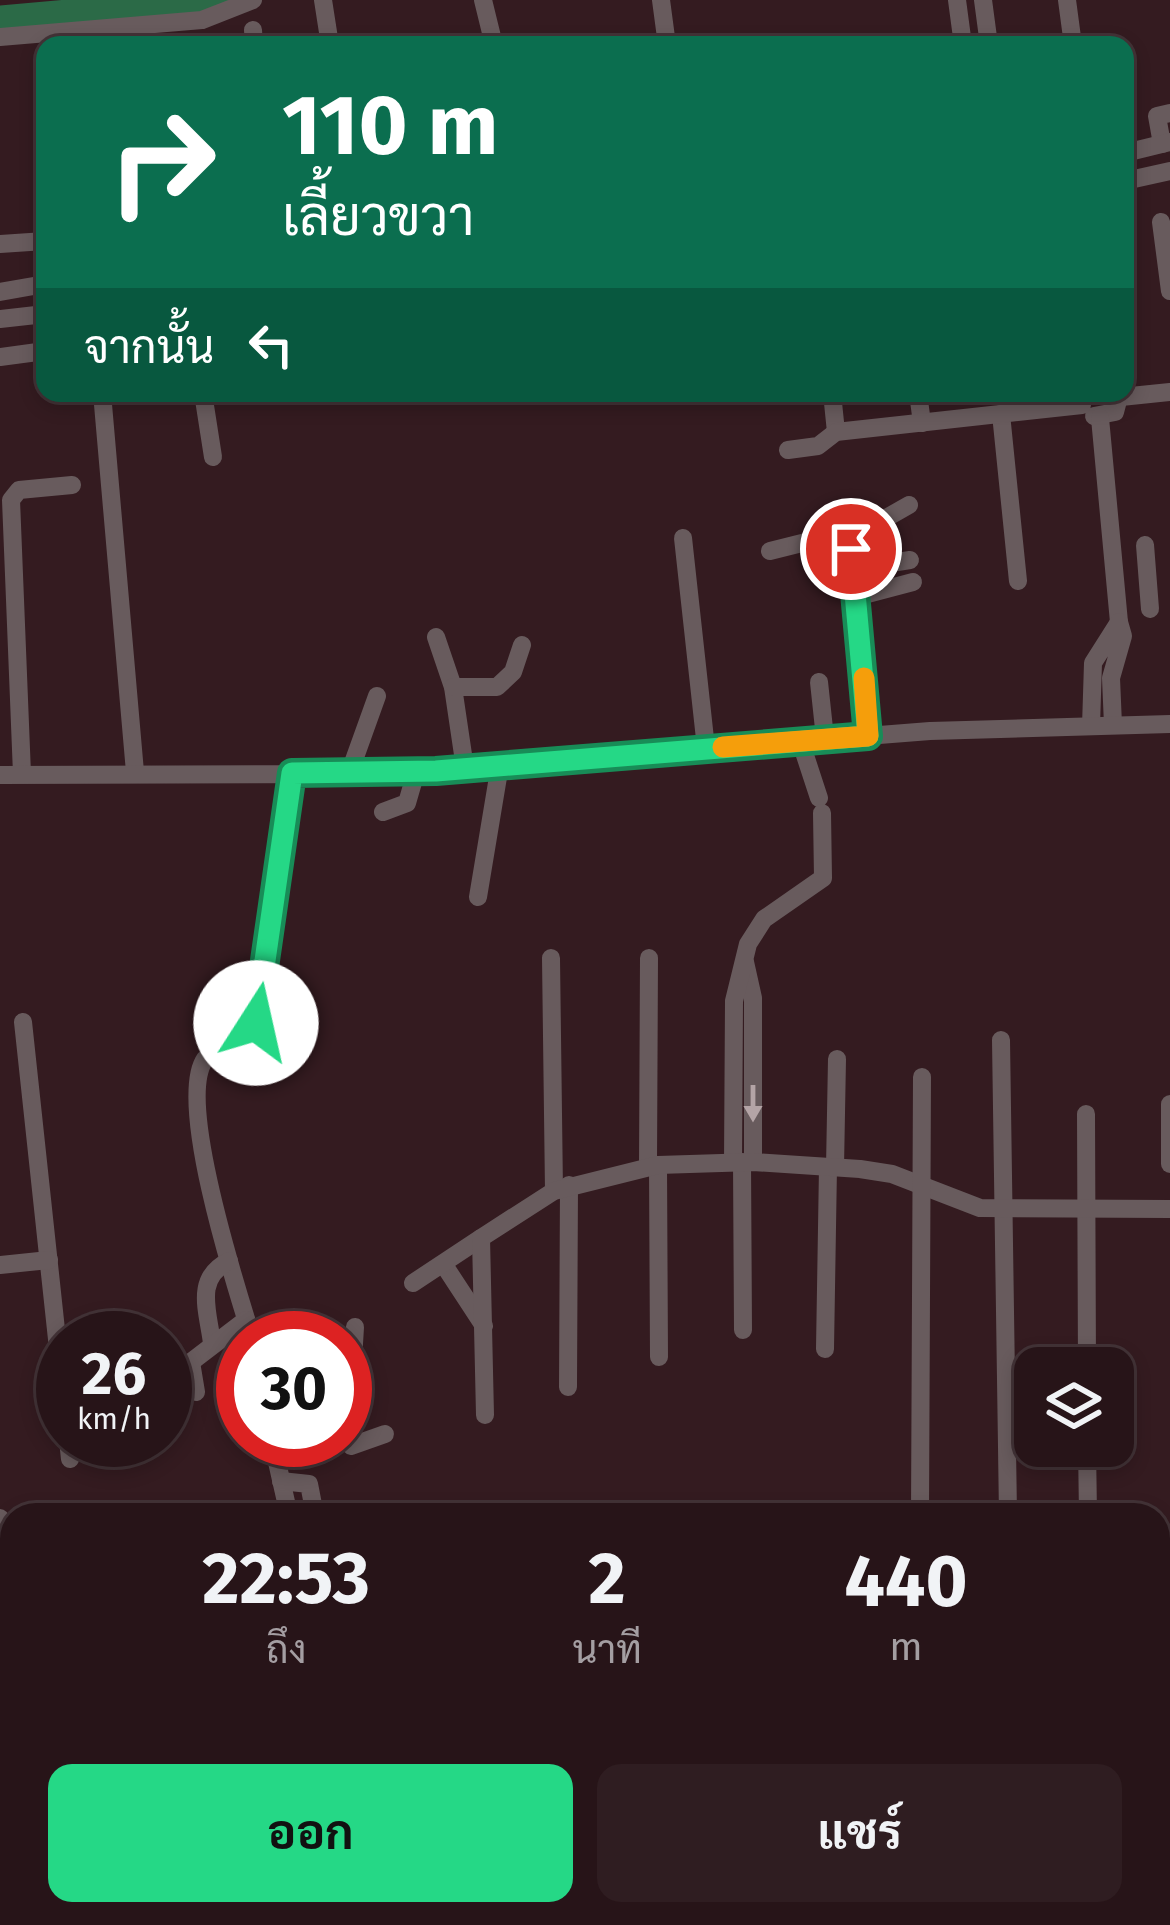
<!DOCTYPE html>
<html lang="th">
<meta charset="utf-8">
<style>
body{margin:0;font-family:"Fira Sans",Sarabun,sans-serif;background:#2f1d21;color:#f1f3f6;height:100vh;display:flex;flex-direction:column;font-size:45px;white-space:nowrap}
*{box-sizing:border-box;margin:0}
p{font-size:39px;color:#a49ea2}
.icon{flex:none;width:66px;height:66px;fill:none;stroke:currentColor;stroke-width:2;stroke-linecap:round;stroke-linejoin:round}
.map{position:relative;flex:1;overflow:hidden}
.details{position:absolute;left:0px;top:1503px;width:1170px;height:423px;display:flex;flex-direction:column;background:#271418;border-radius:36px 36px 0 0;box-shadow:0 6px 18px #0003,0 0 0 3px #433337}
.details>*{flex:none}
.top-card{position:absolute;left:36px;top:36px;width:1098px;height:366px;border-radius:24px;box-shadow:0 6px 18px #0003,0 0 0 3px #433337;background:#0b6e4f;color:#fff;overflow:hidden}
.controls{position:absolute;left:1014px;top:1347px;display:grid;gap:24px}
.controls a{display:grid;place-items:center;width:120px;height:120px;border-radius:24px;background:#271418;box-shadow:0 6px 18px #0003,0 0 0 3px #433337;font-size:60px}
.speed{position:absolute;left:36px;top:1311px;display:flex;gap:24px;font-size:60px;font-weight:700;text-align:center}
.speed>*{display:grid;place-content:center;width:156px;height:156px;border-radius:50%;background:#271418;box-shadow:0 6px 18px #0003,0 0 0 3px #433337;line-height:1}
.speed small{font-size:30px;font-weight:400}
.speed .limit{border:18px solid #d22;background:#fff;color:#111}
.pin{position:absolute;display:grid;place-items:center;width:102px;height:102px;color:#fff;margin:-51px;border:6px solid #fff;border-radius:50%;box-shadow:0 3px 12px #0007}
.me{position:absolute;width:132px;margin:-66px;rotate:10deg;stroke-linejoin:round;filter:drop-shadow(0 0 9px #0008)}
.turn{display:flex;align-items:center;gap:42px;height:252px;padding:0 48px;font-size:54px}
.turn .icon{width:156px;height:156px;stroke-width:2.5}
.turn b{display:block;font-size:84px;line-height:102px}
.then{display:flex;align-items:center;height:114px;padding:0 48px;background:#0003;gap:24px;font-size:45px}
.eta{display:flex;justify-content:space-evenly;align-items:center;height:204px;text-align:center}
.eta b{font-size:72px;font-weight:700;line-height:84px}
.button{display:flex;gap:24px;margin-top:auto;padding:24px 48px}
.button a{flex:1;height:138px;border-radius:24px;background:#25d886;color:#111;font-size:48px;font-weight:700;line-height:138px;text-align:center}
.button a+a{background:#2f1d21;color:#f1f3f6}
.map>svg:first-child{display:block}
</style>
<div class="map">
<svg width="1170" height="1925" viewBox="0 0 1170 1925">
<rect width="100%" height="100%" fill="#341b20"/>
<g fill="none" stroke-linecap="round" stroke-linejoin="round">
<polyline stroke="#2b6a47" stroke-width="27" points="0,19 215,0"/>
<g stroke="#685b5d" stroke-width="18">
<polyline points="323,0 330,45"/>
<polyline points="483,0 494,45"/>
<polyline points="661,0 667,45"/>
<polyline points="957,0 963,45"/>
<polyline points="983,0 989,45"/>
<polyline points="1067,0 1073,45"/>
<polyline points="253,30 254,45"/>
<polyline points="0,37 202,20 253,0"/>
<polyline points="1162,144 1157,116 1170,113"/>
<polyline points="1125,153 1170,142"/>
<polyline points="1125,181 1170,171"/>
<polyline points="1161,222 1170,291"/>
<polyline points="0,244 45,241"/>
<polyline points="0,292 45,284"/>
<polyline points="0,319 45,314"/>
<polyline points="0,357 45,351"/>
<polyline points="102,393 135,772"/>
<polyline points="203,393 213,457"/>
<polyline points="832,393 836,432"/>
<polyline points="918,393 922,423"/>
<polyline points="1121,397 1170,392"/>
<polyline points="1001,414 1018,581"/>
<polyline points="1094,416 1115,412 1120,393"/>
<polyline points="1100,418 1119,622"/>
<polyline points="788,450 818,446 836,432 1082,405"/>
<polyline points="850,532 869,736"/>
<polyline points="683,538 706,748"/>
<polyline points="1145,545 1150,609"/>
<polyline points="770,551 874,525 909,505"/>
<polyline points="853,569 910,560"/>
<polyline points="856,597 913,582"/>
<polyline points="436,637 453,687 465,768"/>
<polyline points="819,682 825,738"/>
<polyline points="453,687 497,687 513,672 522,645"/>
<polyline points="1091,726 1093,663 1119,622 1123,636 1111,678 1113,725"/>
<polyline points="800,740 819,798"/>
<polyline points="22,774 11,500 19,490 72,485"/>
<polyline points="349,774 377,696"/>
<polyline points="0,775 381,774 930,731 1170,724"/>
<polyline points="383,812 407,803 416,772"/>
<polyline points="478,897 500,765"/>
<polyline points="551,958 554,1191"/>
<polyline points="745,962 753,998 753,1162"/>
<polyline points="23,1022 63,1395"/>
<polyline points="1001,1040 1008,1515"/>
<polyline points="1170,1104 1170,1164"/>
<polyline points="1086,1114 1087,1368"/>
<polyline points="733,1162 734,1001 748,944 764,919 823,878 822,813"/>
<polyline points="742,1162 743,1330"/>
<polyline points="658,1165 659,1357"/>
<polyline points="648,1166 649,958"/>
<polyline points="835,1167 837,1059"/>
<polyline points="0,1265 49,1260"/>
<polyline points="444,1265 484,1326"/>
<polyline points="413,1283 481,1238"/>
<path d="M252,1338C236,1287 176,1100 205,1059L242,1045L256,1023L292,773"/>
<path d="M212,1343C208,1311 194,1278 229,1261"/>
<polyline points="825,1349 828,1167"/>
<polyline points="568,1387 569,1185"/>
<polyline points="345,1391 352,1377 355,1327"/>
<polyline points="196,1392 191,1362 246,1320"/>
<polyline points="485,1415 481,1238 554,1191 658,1165 753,1162 860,1169 892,1174 980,1208 1170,1209"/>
<polyline points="345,1439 351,1446 385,1434"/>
<polyline points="68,1440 70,1459"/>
<polyline points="272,1440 289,1515"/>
<polyline points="1087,1446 1088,1515"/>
<polyline points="281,1481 309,1484 315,1515"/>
<polyline points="920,1515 922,1077"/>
<polyline points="0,1518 12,1530"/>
<polyline points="1158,1589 1170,1589"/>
<polyline points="1158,1763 1170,1768"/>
<polyline points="42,1914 42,1925"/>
<polyline points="740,1914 741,1925"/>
<polyline points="821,1914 822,1925"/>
<polyline points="911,1914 911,1925"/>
<polyline points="948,1914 950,1925"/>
<polyline points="468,1925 470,1914"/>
</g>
</g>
<defs><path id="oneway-solid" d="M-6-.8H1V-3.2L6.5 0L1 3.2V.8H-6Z" transform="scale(3)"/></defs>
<use fill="#b4a4a6" href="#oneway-solid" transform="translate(753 1103) rotate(90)"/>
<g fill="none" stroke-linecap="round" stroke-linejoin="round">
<defs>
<polyline id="route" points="256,1023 292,773 436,771 868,736 851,549"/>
</defs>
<use href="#route" stroke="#188c57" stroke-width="30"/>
<use href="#route" stroke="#25d886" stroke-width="21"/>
<polyline stroke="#f59e0b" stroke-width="21" points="723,747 868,736 864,678"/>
</g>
</svg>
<div class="controls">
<a><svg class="icon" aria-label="layers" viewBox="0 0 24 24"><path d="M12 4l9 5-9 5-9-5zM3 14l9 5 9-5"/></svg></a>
</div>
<div class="speed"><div>26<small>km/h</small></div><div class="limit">30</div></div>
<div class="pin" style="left:851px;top:549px;background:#d93025"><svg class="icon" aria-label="arrive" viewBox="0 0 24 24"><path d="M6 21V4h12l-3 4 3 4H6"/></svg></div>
<svg class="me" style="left:256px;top:1023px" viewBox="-20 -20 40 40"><circle r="19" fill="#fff"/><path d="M0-13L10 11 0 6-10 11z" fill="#25d886"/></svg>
<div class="top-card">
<div class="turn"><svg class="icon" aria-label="right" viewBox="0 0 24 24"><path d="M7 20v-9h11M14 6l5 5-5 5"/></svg><div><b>110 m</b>เลี้ยวขวา</div></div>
<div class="then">จากนั้น<svg class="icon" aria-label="left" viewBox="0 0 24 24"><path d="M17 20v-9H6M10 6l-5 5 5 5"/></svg></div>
</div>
<section class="details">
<div class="eta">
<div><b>22:53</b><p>ถึง</p></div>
<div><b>2</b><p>นาที</p></div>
<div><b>440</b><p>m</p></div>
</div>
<div class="button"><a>ออก</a><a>แชร์</a></div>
</section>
</div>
